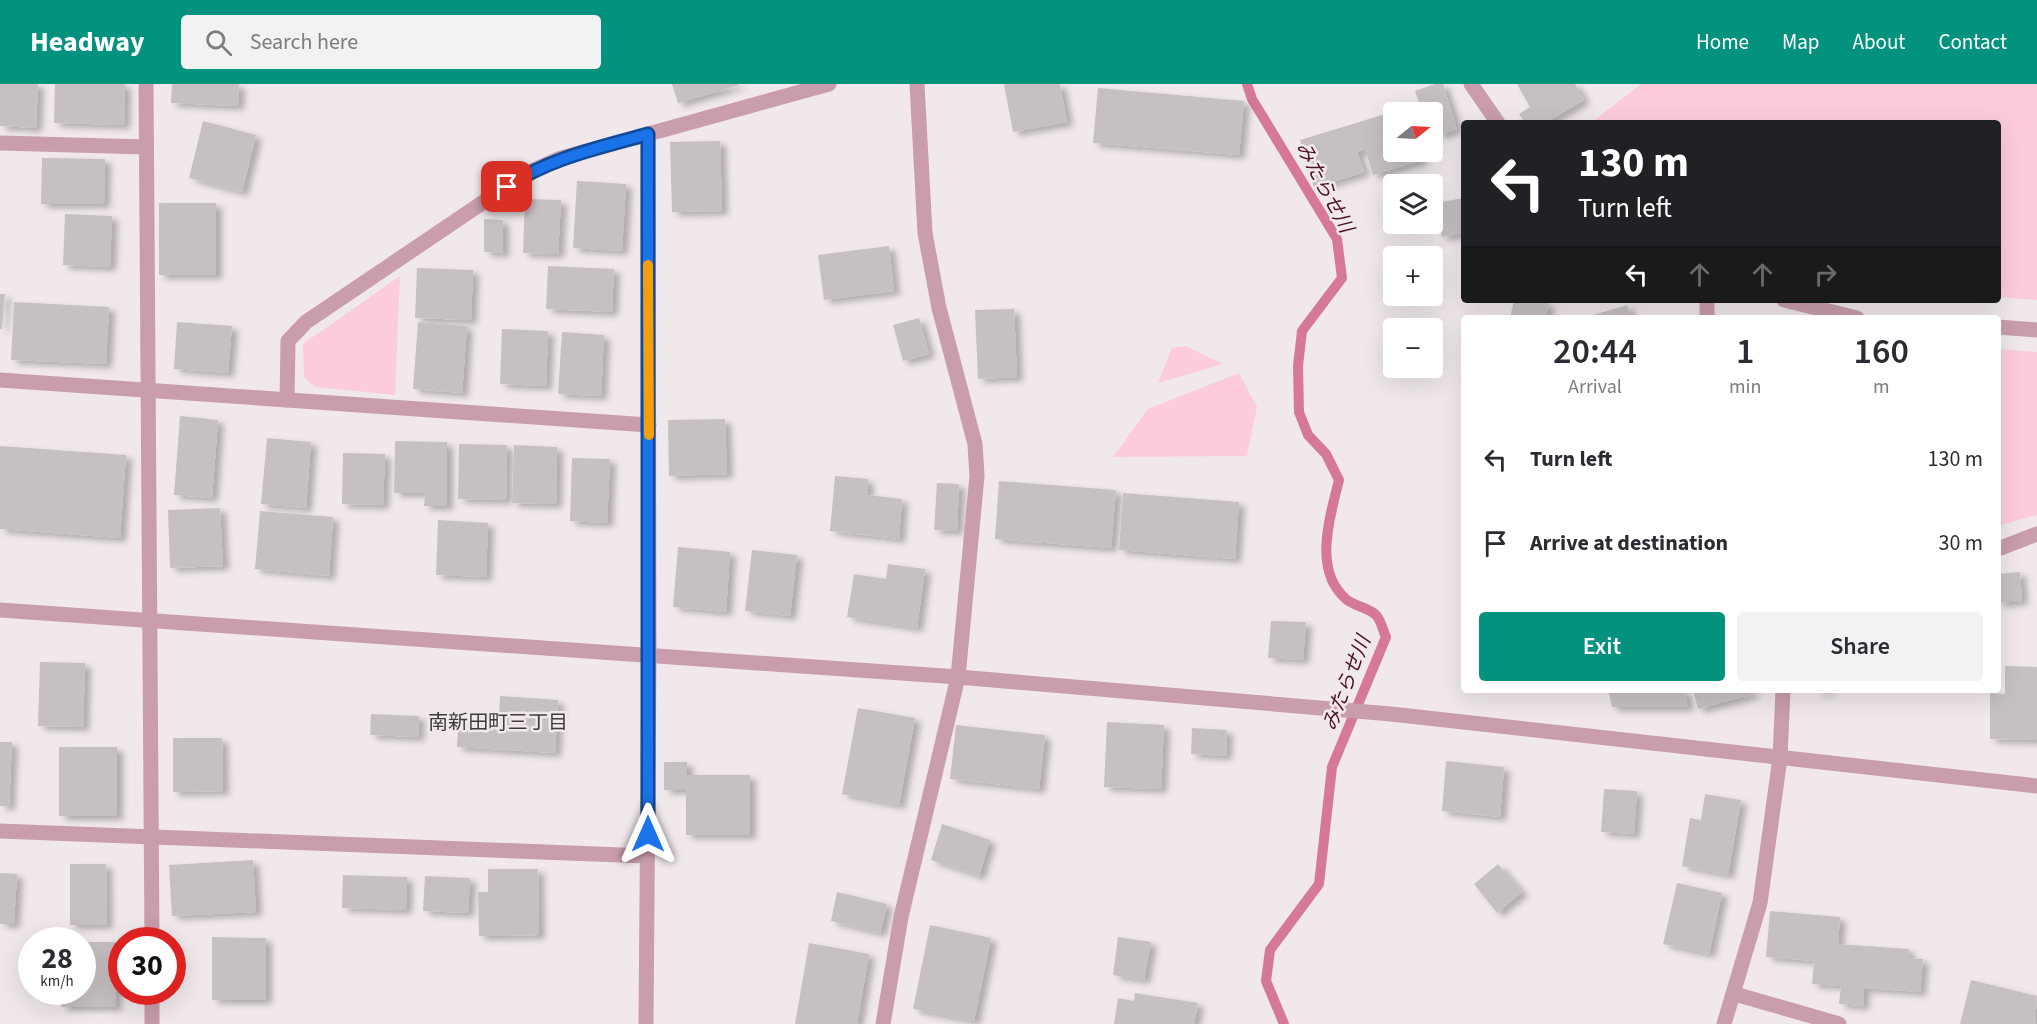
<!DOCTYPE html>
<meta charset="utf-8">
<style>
body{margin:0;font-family:"Source Sans 3","Noto Sans JP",sans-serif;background:#f2f2f3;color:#2b2b33;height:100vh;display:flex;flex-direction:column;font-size:22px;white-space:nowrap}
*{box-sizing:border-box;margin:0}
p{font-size:20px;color:#7c7c81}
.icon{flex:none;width:33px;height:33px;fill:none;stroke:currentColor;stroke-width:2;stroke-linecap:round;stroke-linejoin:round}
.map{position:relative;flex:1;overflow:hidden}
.sheet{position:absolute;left:1461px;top:231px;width:540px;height:378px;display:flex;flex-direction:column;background:#fff;border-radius:6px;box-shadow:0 6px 24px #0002}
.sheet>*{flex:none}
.guide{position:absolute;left:1461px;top:36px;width:540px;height:183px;border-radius:6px;box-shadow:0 6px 24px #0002;background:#202124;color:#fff;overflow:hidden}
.needle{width:39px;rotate:72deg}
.tools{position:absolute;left:1383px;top:18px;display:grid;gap:12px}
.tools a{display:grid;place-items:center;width:60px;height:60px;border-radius:6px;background:#fff;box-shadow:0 6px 24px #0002;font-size:30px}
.speed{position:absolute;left:18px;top:843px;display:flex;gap:12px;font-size:30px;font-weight:700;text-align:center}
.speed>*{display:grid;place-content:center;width:78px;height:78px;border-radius:50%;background:#fff;box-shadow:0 6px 24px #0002;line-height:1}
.speed small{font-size:15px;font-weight:400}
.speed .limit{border:9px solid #d22;background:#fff;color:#111}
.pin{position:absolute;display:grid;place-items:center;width:51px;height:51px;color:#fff;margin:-26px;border-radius:12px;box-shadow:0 3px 9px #0006}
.me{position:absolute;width:66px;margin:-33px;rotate:0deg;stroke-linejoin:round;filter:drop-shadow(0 0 4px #0008)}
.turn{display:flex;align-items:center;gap:21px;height:126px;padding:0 18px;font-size:27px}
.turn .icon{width:78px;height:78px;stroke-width:2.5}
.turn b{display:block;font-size:42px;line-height:51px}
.lanes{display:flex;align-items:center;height:57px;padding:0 18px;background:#0003;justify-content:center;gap:30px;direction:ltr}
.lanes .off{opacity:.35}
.eta{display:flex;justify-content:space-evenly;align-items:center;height:102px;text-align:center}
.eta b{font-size:36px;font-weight:600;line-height:42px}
.primary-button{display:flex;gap:12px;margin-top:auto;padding:12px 18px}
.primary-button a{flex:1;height:69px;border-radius:6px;background:#03927d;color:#fff;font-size:24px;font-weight:600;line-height:69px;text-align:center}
.primary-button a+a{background:#f2f2f3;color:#2b2b33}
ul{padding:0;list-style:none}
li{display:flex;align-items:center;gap:18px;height:84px;padding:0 18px}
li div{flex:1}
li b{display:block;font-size:22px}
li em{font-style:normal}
header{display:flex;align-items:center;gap:36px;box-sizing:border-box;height:84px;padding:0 30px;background:#03927d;color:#fff}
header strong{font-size:28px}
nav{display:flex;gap:33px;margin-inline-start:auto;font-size:21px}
.search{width:420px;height:54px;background:#f2f2f3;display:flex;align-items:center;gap:15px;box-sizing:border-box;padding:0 21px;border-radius:6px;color:#7c7c81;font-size:22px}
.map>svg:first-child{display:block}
</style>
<header>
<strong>Headway</strong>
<div class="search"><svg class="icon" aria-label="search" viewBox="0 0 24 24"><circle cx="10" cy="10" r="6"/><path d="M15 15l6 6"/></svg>Search here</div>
<nav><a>Home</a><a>Map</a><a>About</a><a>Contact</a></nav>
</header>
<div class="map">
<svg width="2037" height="940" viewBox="0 0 2037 940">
<defs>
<filter id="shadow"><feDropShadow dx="6" dy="4" stdDeviation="3" flood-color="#0004"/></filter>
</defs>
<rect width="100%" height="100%" fill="#f0e8eb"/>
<g fill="#fdccdb">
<polygon points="1641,0 2037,0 2037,216 1998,213 1998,39 1591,39"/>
<polygon points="400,192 395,311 315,303 304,293 303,260"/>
<polygon points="1185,262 1223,280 1158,299 1172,264"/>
<polygon points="1998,265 2037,268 2037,431 1998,442"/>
<polygon points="1239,289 1257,323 1247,372 1113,373 1148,325"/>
</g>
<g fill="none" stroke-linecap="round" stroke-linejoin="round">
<path stroke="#d67899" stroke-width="10" d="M1247,0L1252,15L1337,155L1342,194L1302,247L1298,282L1299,328L1308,351L1326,370L1339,396C1330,433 1312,487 1347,516C1355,522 1369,524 1376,531C1381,536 1383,547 1386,553L1332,683L1319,800L1270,866L1266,897L1284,940"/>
</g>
<g fill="#c7c0c2" filter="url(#shadow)">
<polygon points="0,0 38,0 36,44 0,42"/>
<polygon points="55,0 125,0 124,41 54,39"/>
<polygon points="172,0 239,0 238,22 171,19"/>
<polygon points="672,0 739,0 739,1 678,19"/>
<polygon points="1004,0 1060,0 1067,38 1013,48"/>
<polygon points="1435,0 1443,0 1457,45 1438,51 1427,16 1419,19 1415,7"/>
<polygon points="1517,0 1575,0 1584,16 1545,39 1525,39 1519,30 1530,23"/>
<polygon points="1098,4 1244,17 1239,71 1093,59"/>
<polygon points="1415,21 1418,28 1394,28 1394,68 1419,68 1422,76 1373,91 1365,65 1357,68 1364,88 1314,104 1300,56"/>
<polygon points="203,37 256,51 242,108 189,94"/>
<polygon points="720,57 722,127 672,128 670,58"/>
<polygon points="42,74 105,75 104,120 41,120"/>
<polygon points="577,97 626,100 622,167 573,164"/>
<polygon points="1464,114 1464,149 1442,153 1436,119"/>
<polygon points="525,115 561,116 558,170 523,169"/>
<rect x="159" y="119" width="57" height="72"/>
<polygon points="65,130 112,132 110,183 63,181"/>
<polygon points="484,135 503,136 503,169 484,168"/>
<polygon points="889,162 894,207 824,216 818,171"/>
<polygon points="548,182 614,185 612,228 546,225"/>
<polygon points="417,184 473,186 471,236 415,234"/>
<polygon points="0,210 5,210 2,245 0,245"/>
<polygon points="1514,216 1543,216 1542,218 1549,220 1545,234 1510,234"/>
<polygon points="14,218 109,223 106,280 11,276"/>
<polygon points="1627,221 1631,234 1590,234 1590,232"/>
<polygon points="1014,225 1017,293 978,295 975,226"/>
<polygon points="919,234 929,270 903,277 893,241"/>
<polygon points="177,238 232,242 228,289 174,285"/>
<polygon points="418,238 467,242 462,309 413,305"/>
<polygon points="502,245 548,247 546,302 500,300"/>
<polygon points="562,248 604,251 601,312 558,310"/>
<polygon points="180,332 218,336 212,414 174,411"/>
<polygon points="725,335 727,390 669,392 668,336"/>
<polygon points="267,354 311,358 306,424 261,420"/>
<polygon points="395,357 447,358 447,422 424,422 425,409 394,409"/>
<polygon points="459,360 507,361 506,416 458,415"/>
<polygon points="514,361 557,363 556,420 512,419"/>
<polygon points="0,362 126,371 120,454 0,445"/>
<polygon points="343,369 385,370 383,421 342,420"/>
<polygon points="572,374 610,375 607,439 570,437"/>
<polygon points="835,392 868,395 867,411 902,415 899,455 830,447"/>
<polygon points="999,397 1116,406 1111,464 995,455"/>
<polygon points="937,399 959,400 957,447 934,446"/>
<polygon points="1123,409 1239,418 1235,475 1119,466"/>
<polygon points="220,424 223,482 170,484 168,426"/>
<polygon points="260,427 333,433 329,492 255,485"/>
<polygon points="438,436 488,439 486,493 436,491"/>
<polygon points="678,463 730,468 726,528 673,523"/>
<polygon points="752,466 797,471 790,532 745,527"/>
<polygon points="888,480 925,485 917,544 847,533 854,490 886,495"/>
<polygon points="2020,488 2022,517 1998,519 1998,490"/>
<polygon points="1271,537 1306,538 1303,576 1268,574"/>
<polygon points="40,578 85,579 83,643 38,642"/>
<polygon points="2005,582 2037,583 2037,656 1990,655 1990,609 2005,610"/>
<polygon points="1608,606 1684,606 1688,623 1612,623"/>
<polygon points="1693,606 1752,606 1753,610 1698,625"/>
<polygon points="1816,606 1833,606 1833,607 1817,609"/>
<polygon points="500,612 558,616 555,669 457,663 459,631 499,633"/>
<polygon points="858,624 915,634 899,721 842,710"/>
<polygon points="371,630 419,632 418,653 370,651"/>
<polygon points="1107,638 1164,641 1161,705 1104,703"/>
<polygon points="956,641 1045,651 1039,705 950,695"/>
<polygon points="1192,644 1227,646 1226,672 1191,670"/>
<polygon points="173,654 222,654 223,707 173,708"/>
<polygon points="0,658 12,658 9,722 0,722"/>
<rect x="59" y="663" width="58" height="69"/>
<polygon points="1446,677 1504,683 1500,733 1442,727"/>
<polygon points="664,678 687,678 687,691 750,691 750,751 686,751 686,706 664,706"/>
<polygon points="1604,705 1637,707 1634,750 1601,748"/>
<polygon points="1705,710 1741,716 1728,791 1682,782 1690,734 1701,736"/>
<polygon points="942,740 990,756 979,792 931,776"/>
<polygon points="253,776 256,828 172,832 169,781"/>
<polygon points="70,780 106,780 107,841 70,841"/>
<polygon points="1498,780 1522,808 1497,829 1474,800"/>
<polygon points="488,785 538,785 539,851 479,852 478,808 488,808"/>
<polygon points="0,789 17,790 14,840 0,840"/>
<polygon points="343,791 407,793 406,826 342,824"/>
<polygon points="425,792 470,794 468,829 423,827"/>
<polygon points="1677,799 1722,809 1709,870 1663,860"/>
<polygon points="837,808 887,820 880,849 831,837"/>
<polygon points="1770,827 1840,833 1838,860 1909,865 1908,874 1923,875 1920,908 1864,904 1863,922 1839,920 1841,902 1812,900 1814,877 1766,873"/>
<polygon points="930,841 991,854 974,937 913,925"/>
<polygon points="212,853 266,854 266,916 212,916"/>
<polygon points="1118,853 1151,858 1144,896 1113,891"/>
<polygon points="82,858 116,858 116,923 61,923 61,908 82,908"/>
<polygon points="809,859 869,870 857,940 795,940"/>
<polygon points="1971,896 2037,912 2035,940 1960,940"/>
<polygon points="1135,909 1198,919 1194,940 1114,940 1118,914 1134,917"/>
</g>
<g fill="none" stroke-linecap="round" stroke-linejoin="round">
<g stroke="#c99dab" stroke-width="15">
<polyline points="146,0 152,856"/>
<polyline points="1471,0 1498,39"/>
<polyline points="0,59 146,63"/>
<polyline points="1784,216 1857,234"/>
<polyline points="1707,234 1707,216"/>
<polyline points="1998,243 2037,246"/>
<polyline points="0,296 649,341"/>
<polyline points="287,316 288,257 306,238 525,90 558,75 829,0"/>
<polyline points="1998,465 2037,450"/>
<polyline points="0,526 958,593 1391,630 2037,702"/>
<polyline points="0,747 647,772"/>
<polyline points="152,908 152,940"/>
<polyline points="1735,910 1839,940"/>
<polyline points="646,940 649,571 648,50"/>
<polyline points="883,940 901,833 958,593 977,392 975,360 939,224 925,149 917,0"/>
<polyline points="1724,940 1760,819 1780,674 1783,606"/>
</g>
</g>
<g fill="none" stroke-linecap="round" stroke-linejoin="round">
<defs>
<path id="route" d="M507,103C549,74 599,64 648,50V750"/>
</defs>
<use href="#route" stroke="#114b97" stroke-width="15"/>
<use href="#route" stroke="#1a73e8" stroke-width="10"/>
<polyline stroke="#f59e0b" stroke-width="10" points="648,181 649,351"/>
</g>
<g text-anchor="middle" stroke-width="5" stroke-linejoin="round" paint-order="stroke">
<g font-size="20" font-style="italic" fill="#4c112a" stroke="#f0e8eb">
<text transform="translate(1325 103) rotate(62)" y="7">みたらせ川</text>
<text transform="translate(1346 599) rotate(-69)" y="7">みたらせ川</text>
</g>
<g font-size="20" fill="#3e3b3c" stroke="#f0e8eb">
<text x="498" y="645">南新田町三丁目</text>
</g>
</g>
</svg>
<div class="tools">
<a><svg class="needle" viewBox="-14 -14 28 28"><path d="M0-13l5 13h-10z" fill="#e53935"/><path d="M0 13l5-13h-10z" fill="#7c7c81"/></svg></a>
<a><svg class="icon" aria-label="layers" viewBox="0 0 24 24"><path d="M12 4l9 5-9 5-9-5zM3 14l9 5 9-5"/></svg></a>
<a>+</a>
<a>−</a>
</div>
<div class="speed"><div>28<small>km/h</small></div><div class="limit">30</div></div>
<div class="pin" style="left:507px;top:103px;background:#d93025"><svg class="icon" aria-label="arrive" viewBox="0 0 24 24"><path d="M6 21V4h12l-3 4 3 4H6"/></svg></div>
<svg class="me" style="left:648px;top:750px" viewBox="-20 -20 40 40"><path d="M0-17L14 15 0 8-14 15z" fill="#1a73e8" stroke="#fff" stroke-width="4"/></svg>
<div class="guide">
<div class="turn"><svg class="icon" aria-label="left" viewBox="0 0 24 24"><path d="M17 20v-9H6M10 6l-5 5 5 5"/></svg><div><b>130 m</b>Turn left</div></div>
<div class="lanes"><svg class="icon" aria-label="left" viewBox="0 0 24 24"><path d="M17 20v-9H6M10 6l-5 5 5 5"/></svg><svg class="icon off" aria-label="ahead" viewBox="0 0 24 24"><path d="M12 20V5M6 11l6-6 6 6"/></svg><svg class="icon off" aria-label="ahead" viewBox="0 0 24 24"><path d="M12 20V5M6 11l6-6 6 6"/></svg><svg class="icon off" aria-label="right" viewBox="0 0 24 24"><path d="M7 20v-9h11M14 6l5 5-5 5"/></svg></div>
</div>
<section class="sheet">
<div class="eta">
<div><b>20:44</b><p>Arrival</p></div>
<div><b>1</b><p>min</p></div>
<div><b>160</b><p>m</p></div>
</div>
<ul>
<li><svg class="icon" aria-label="left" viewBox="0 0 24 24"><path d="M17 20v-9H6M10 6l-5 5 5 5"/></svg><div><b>Turn left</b></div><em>130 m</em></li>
<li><svg class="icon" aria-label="arrive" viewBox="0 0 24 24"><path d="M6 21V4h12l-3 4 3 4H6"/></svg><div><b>Arrive at destination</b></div><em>30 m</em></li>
</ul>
<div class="primary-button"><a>Exit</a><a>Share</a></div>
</section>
</div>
